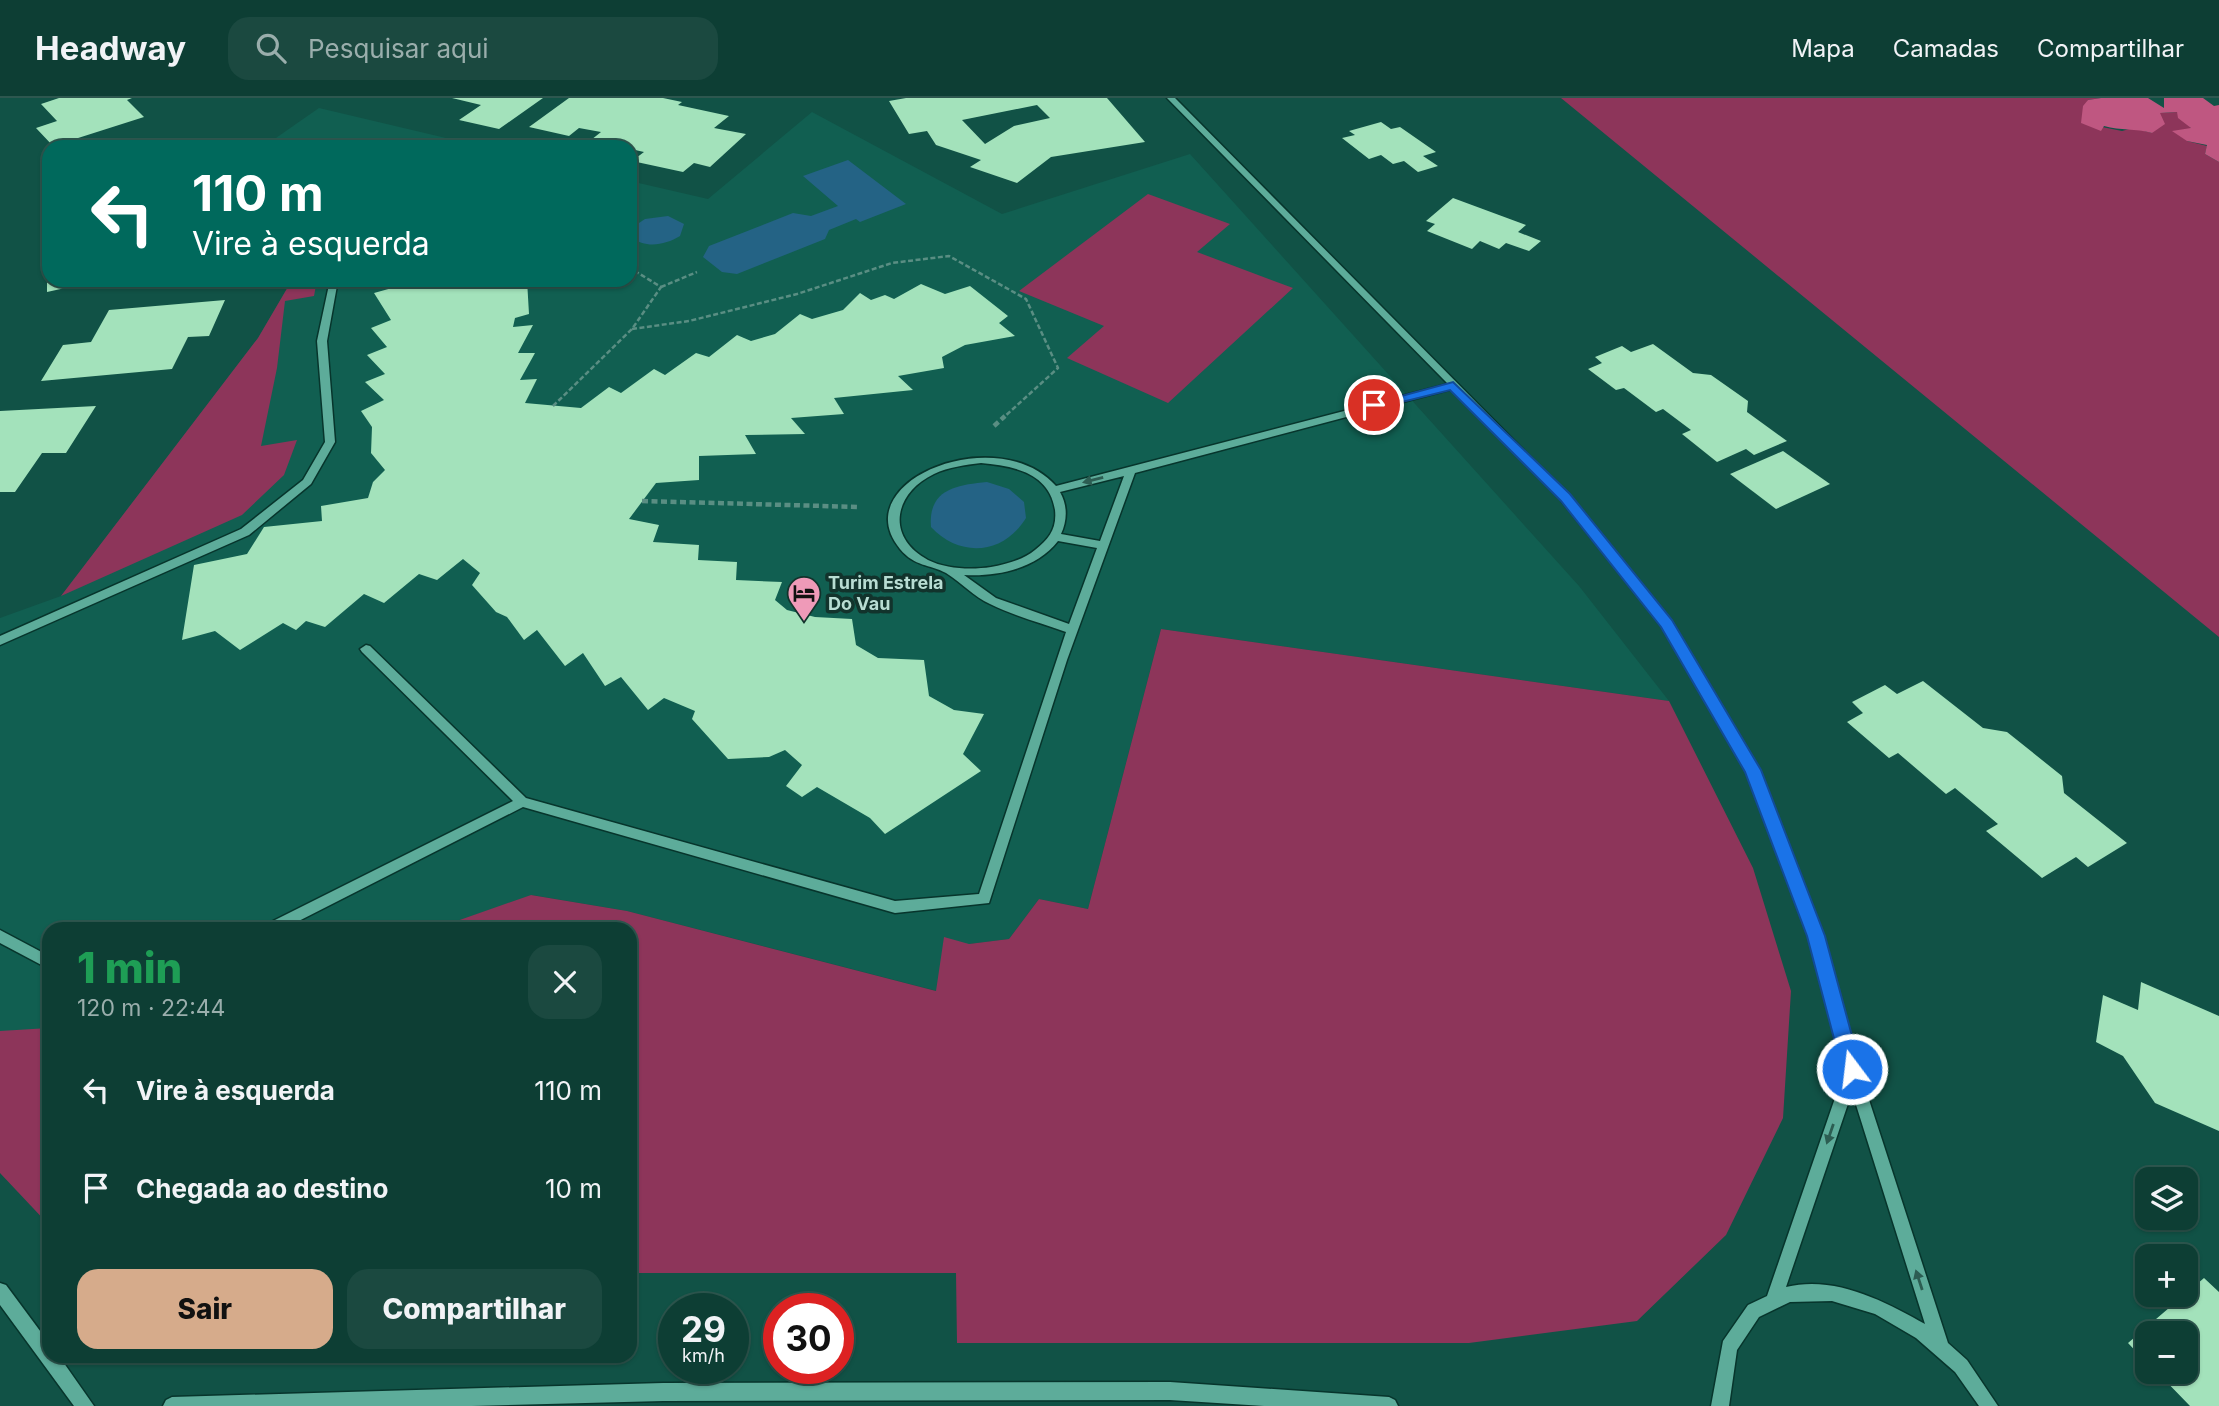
<!DOCTYPE html>
<html lang="pt">
<meta charset="utf-8">
<style>
body{margin:0;font-family:Inter,sans-serif;background:#1b4940;color:#f1f3f6;height:100vh;display:flex;flex-direction:column;font-size:26px;white-space:nowrap}
*{box-sizing:border-box;margin:0}
p{font-size:23px;color:#9aaeac}
.icon{flex:none;width:38px;height:38px;fill:none;stroke:currentColor;stroke-width:2;stroke-linecap:round;stroke-linejoin:round}
.map{position:relative;flex:1;overflow:hidden}
.panel{position:absolute;left:42px;top:824px;width:595px;height:441px;display:flex;flex-direction:column;background:#0d3e34;border-radius:21px;box-shadow:0 2px 5px #0004,0 0 0 2px #2d574f}
.panel>*{flex:none}
.hud{position:absolute;left:42px;top:42px;width:595px;height:147px;border-radius:21px;box-shadow:0 2px 5px #0004,0 0 0 2px #2d574f;background:#00695c;color:#fff;overflow:hidden}
.tools{position:absolute;left:2135px;top:1069px;display:grid;gap:14px}
.tools a{display:grid;place-items:center;width:63px;height:63px;border-radius:14px;background:#0d3e34;box-shadow:0 2px 5px #0004,0 0 0 2px #2d574f;font-size:35px}
.speed{position:absolute;left:658px;top:1195px;display:flex;gap:14px;font-size:35px;font-weight:700;text-align:center}
.speed>*{display:grid;place-content:center;width:91px;height:91px;border-radius:50%;background:#0d3e34;box-shadow:0 2px 5px #0004,0 0 0 2px #2d574f;line-height:1}
.speed small{font-size:18px;font-weight:400}
.speed .limit{border:10px solid #d22;background:#fff;color:#111}
.pin{position:absolute;display:grid;place-items:center;width:60px;height:60px;color:#fff;margin:-30px;border:4px solid #fff;border-radius:50%;box-shadow:0 2px 7px #0007}
.me{position:absolute;width:77px;margin:-38px;rotate:345deg;stroke-linejoin:round;filter:drop-shadow(0 0 5px #0008)}
.turn{display:flex;align-items:center;gap:24px;height:147px;padding:0 35px;font-size:32px}
.turn .icon{width:91px;height:91px;stroke-width:2.5}
.turn b{display:block;font-size:49px;line-height:60px}
.round{display:grid;place-items:center;flex:none;width:74px;height:74px;border-radius:21px;background:#1b4940}
.head{display:flex;align-items:center;justify-content:space-between;height:119px;padding:0 35px}
h1{font-size:42px;font-weight:800;line-height:52px;color:#1e9e55}
.primary-button{display:flex;gap:14px;margin-top:auto;padding:14px 35px}
.primary-button a{flex:1;height:80px;border-radius:21px;background:#d6ab8b;color:#111;font-size:28px;font-weight:800;line-height:80px;text-align:center}
.primary-button a+a{background:#1b4940;color:#f1f3f6}
ul{padding:0;list-style:none}
li{display:flex;align-items:center;gap:21px;height:98px;padding:0 35px}
li div{flex:1}
li b{display:block;font-size:26px}
li em{font-style:normal}
header{display:flex;align-items:center;gap:42px;box-sizing:border-box;height:98px;padding:0 35px;background:#0d3e34;border-bottom:2px solid #2d574f}
header strong{font-size:33px}
nav{display:flex;gap:38px;margin-inline-start:auto;font-size:24px}
.search{width:490px;height:63px;background:#1b4940;display:flex;align-items:center;gap:18px;box-sizing:border-box;padding:0 24px;border-radius:21px;color:#9aaeac;font-size:26px}
.map>svg:first-child{display:block}
</style>
<header>
<strong>Headway</strong>
<div class="search"><svg class="icon" aria-label="search" viewBox="0 0 24 24"><circle cx="10" cy="10" r="6"/><path d="M15 15l6 6"/></svg>Pesquisar aqui</div>
<nav><a>Mapa</a><a>Camadas</a><a>Compartilhar</a></nav>
</header>
<div class="map">
<svg width="2219" height="1308" viewBox="0 0 2219 1308">
<rect width="100%" height="100%" fill="#115246"/>
<g fill="#115f51">
<polygon points="319,10 484,49 263,49"/>
<polygon points="812,14 1002,116 1190,56 1579,488 1669,603 1161,531 1088,811 1039,801 1009,841 969,846 937,893 627,813 532,797 434,831 49,831 49,1016 0,1040 0,520 61,498 258,240 292,182 630,182 630,83 708,101"/>
</g>
<g fill="#8d355a">
<polygon points="1561,0 2101,0 2088,2 2082,25 2122,33 2133,30 2152,35 2160,15 2177,14 2192,31 2187,43 2207,48 2205,56 2219,64 2219,539"/>
<polygon points="1148,96 1230,126 1197,154 1293,190 1168,305 1067,260 1104,228 1019,193"/>
<polygon points="292,182 317,182 314,198 285,203 277,270 261,348 297,342 284,377 242,417 61,498 258,240"/>
<polygon points="1161,531 1669,603 1753,770 1791,893 1783,1020 1726,1137 1637,1223 1469,1245 957,1245 956,1175 630,1175 630,831 434,831 531,797 627,813 936,893 944,839 969,846 1009,841 1039,801 1088,811"/>
<polygon points="49,930 49,1127 0,1075 0,933"/>
</g>
<path fill="#bf5781" d="M2101,0H2148L2164,10V0H2203L2214,8L2219,7V64L2205,56L2207,47L2187,43L2172,33L2191,30L2178,20L2177,14L2160,15L2165,26L2152,35C2135,30 2121,33 2104,28L2101,33L2081,25L2083,8L2088,2Z"/>
<g fill="#246385">
<polygon points="848,62 906,106 860,124 856,121 829,132 825,141 737,176 722,174 703,159 709,148 793,115 811,118 838,108 803,78"/>
<path d="M668,118L684,126L680,138C665,147 646,151 631,139L636,127L645,121Z"/>
<path d="M987,384L1009,391L1024,404L1026,420C1003,457 960,460 931,429C928,392 955,387 987,384Z"/>
</g>
<g fill="#a3e2bb" fill-rule="evenodd">
<polygon points="59,0 132,0 127,2 144,19 53,48 36,30 57,23 41,6"/>
<polygon points="452,0 543,0 499,31 459,22 481,7"/>
<polygon points="569,0 663,0 682,4 678,7 729,18 714,30 746,36 710,69 694,65 683,74 632,63 644,54 591,42 601,34 579,30 569,38 529,29"/>
<path d="M906,0H1107L1145,44L1051,59L1017,85L970,69L981,62L936,47L927,33L909,36L889,3ZM1037,7L1050,20L1014,28L985,46L962,22Z"/>
<polygon points="1381,24 1391,31 1400,29 1436,54 1423,58 1438,68 1418,74 1404,63 1393,66 1381,57 1369,61 1342,40 1355,37 1349,33"/>
<polygon points="150,40 159,49 125,49"/>
<polygon points="1453,100 1526,127 1518,134 1541,143 1529,153 1506,145 1499,151 1480,143 1472,151 1427,133 1435,126 1426,123"/>
<polygon points="47,182 96,182 97,183 47,194"/>
<polygon points="391,182 527,182 529,216 515,220 513,229 533,227 518,255 535,255 520,282 537,281 525,305 581,310 609,289 621,295 654,271 665,277 696,255 709,259 737,237 751,243 775,236 800,216 812,221 843,212 860,195 871,202 885,197 894,201 921,186 945,196 970,188 1008,218 999,225 1015,238 965,247 942,259 944,270 898,278 913,292 834,300 844,316 791,320 805,336 745,337 756,356 699,358 699,382 656,385 629,421 659,427 653,444 699,447 698,462 737,464 736,482 782,484 775,502 787,512 815,519 852,521 856,547 878,560 924,562 929,598 954,612 984,616 963,656 981,673 885,736 870,720 817,689 802,699 786,688 802,667 785,652 769,659 728,661 692,621 695,613 664,600 648,612 621,579 605,588 583,555 565,568 537,532 524,542 507,519 496,514 472,487 480,475 463,461 437,482 419,476 384,505 364,496 325,529 306,523 296,532 283,525 240,552 215,533 182,542 194,467 247,456 264,429 322,423 321,408 368,400 373,384 385,372 371,355 372,329 361,313 384,302 365,284 385,276 367,257 387,249 371,230 391,222 374,195 392,190"/>
<polygon points="225,202 209,238 188,239 172,271 41,283 63,247 91,244 109,212"/>
<polygon points="1653,246 1693,275 1711,277 1748,303 1747,314 1787,343 1754,357 1746,351 1717,364 1682,336 1691,332 1663,311 1656,314 1624,290 1616,292 1588,271 1602,265 1595,259 1622,248 1631,254"/>
<polygon points="96,308 66,355 42,355 15,394 0,394 0,313"/>
<polygon points="1783,353 1830,386 1776,411 1730,376"/>
<polygon points="1923,583 1983,630 2007,634 2062,678 2064,695 2127,745 2088,769 2076,759 2042,780 1986,733 1998,726 1955,690 1946,696 1898,655 1889,660 1847,624 1863,615 1852,604 1885,587 1897,596"/>
<polygon points="2141,884 2219,918 2219,1033 2155,1005 2123,958 2096,944 2103,897 2138,912"/>
<polygon points="2204,1180 2219,1194 2219,1308 2190,1308 2157,1274 2186,1274 2186,1236 2147,1236 2147,1265 2128,1245"/>
</g>
<g fill="none" stroke-linecap="round" stroke-linejoin="round">
<defs>
<g id="minor">
<path d="M1167,0H1175L1569,398L1671,523L1759,672L1823,838L1859,971L1948,1245L1967,1262L1998,1308H1979L1955,1274L1916,1240L1875,1216L1832,1203L1790,1204L1759,1219L1737,1252L1729,1308H1711L1723,1243L1748,1207L1767,1198L1845,971L1809,838L1747,673L1663,529L1561,402L1452,291L1135,375L1067,562L989,805L895,815L523,709L283,831H263L265,827L513,703L362,554L360,551L366,547L370,548L526,700L895,803L979,796L1066,534C1041,525 1014,518 990,506C974,499 961,484 946,475C929,466 915,469 900,451C844,383 998,322 1056,388L1448,286ZM981,365C1013,368 1049,374 1055,412C1057,431 1049,441 1035,452C1023,462 1006,466 991,469C971,472 946,471 928,462C885,439 894,395 934,376C949,369 965,367 981,365ZM1124,378L1100,443L1061,436C1067,423 1068,408 1060,394ZM1058,443L1097,450L1069,526L996,500L964,477C997,479 1036,471 1058,443ZM1852,994L1925,1226C1884,1203 1835,1177 1786,1189Z"/>
<polygon points="330,182 338,182 327,243 335,344 311,386 249,437 0,547 0,538 241,431 303,382 325,344 317,243"/>
<polygon points="0,832 49,858 49,871 0,845"/>
<polygon points="0,1185 6,1187 49,1245 49,1258 59,1258 94,1308 74,1308 0,1207"/>
<polygon points="1170,1284 1389,1299 1395,1302 1398,1308 1264,1308 1170,1302 663,1303 472,1308 163,1308 166,1302 172,1299 663,1285"/>
</g>
</defs>
<use href="#minor" stroke="#07352c" stroke-width="3"/>
<g stroke="#5a8e83" stroke-width="2.5" stroke-dasharray="5 2.5" stroke-linecap="butt">
<polyline points="661,189 697,174"/>
<polyline points="632,231 689,223 797,196 892,165 949,158 1026,201 1058,270 1003,320"/>
<polyline points="553,308 632,231 661,189 630,170"/>
</g>
<g stroke="#5a8e83" stroke-width="4.5" stroke-dasharray="6 3.5" stroke-linecap="butt">
<polyline points="994,328 1005,318"/>
<polyline points="642,403 860,409"/>
</g>
<use href="#minor" fill="#5dac9a" fill-rule="evenodd"/>
</g>
<defs><path id="oneway-solid" d="M-6-.8H1V-3.2L6.5 0L1 3.2V.8H-6Z" transform="scale(1.75)"/></defs>
<g fill="#2c5d52">
<use href="#oneway-solid" transform="translate(1093 382) rotate(166)"/>
<use href="#oneway-solid" transform="translate(1830 1036) rotate(109)"/>
<use href="#oneway-solid" transform="translate(1919 1182) rotate(-108)"/>
</g>
<polygon fill="#1a73e8" stroke="#114b97" stroke-width="2" points="1453,284 1570,396 1672,522 1761,672 1825,838 1861,971 1858,977 1852,980 1845,977 1842,971 1807,838 1745,674 1661,529 1561,403 1450,292 1374,311 1368,307"/>
<defs>
<symbol id="hotel-pin" viewBox="-11 -11 22 30"><path d="M0 17L-7.5 6A9.5 9.5 0 1 1 7.5 6Z" fill="#ef9ab8" stroke="#12332c"/><path d="M-6-4.5h1.5V1H6V5H4.5V3h-9V5H-6ZM-4 0a1.8 1.8 0 1 1 3.6 0ZM.5 0V-2.5h3Q6-2.5 6 0Z" fill="#111"/></symbol>
</defs>
<g fill-rule="evenodd">
<use href="#hotel-pin" x="785" y="476" width="38" height="52"/>
</g>
<g text-anchor="middle" stroke-width="7" stroke-linejoin="round" paint-order="stroke">
<g font-size="18" font-weight="bold" fill="#b8ddd3" stroke="#12332c" text-anchor="start">
<text x="828" y="491">Turim Estrela<tspan x="828" dy="21">Do Vau</tspan></text>
</g>
</g>
</svg>
<div class="tools">
<a><svg class="icon" aria-label="layers" viewBox="0 0 24 24"><path d="M12 4l9 5-9 5-9-5zM3 14l9 5 9-5"/></svg></a>
<a>+</a>
<a>−</a>
</div>
<div class="speed"><div>29<small>km/h</small></div><div class="limit">30</div></div>
<div class="pin" style="left:1374px;top:307px;background:#d93025"><svg class="icon" aria-label="arrive" viewBox="0 0 24 24"><path d="M6 21V4h12l-3 4 3 4H6"/></svg></div>
<svg class="me" style="left:1852px;top:971px" viewBox="-20 -20 40 40"><circle r="17" fill="#1a73e8" stroke="#fff" stroke-width="3"/><path d="M0-11L8 9 0 5-8 9z" fill="#fff"/></svg>
<div class="hud">
<div class="turn"><svg class="icon" aria-label="left" viewBox="0 0 24 24"><path d="M17 20v-9H6M10 6l-5 5 5 5"/></svg><div><b>110 m</b>Vire à esquerda</div></div>
</div>
<section class="panel">
<div class="head"><div><h1>1 min</h1><p>120 m · 22:44</p></div><a class="round"><svg class="icon" aria-label="close" viewBox="0 0 24 24"><path d="M6 6l12 12M18 6L6 18"/></svg></a></div>
<ul>
<li><svg class="icon" aria-label="left" viewBox="0 0 24 24"><path d="M17 20v-9H6M10 6l-5 5 5 5"/></svg><div><b>Vire à esquerda</b></div><em>110 m</em></li>
<li><svg class="icon" aria-label="arrive" viewBox="0 0 24 24"><path d="M6 21V4h12l-3 4 3 4H6"/></svg><div><b>Chegada ao destino</b></div><em>10 m</em></li>
</ul>
<div class="primary-button"><a>Sair</a><a>Compartilhar</a></div>
</section>
</div>
